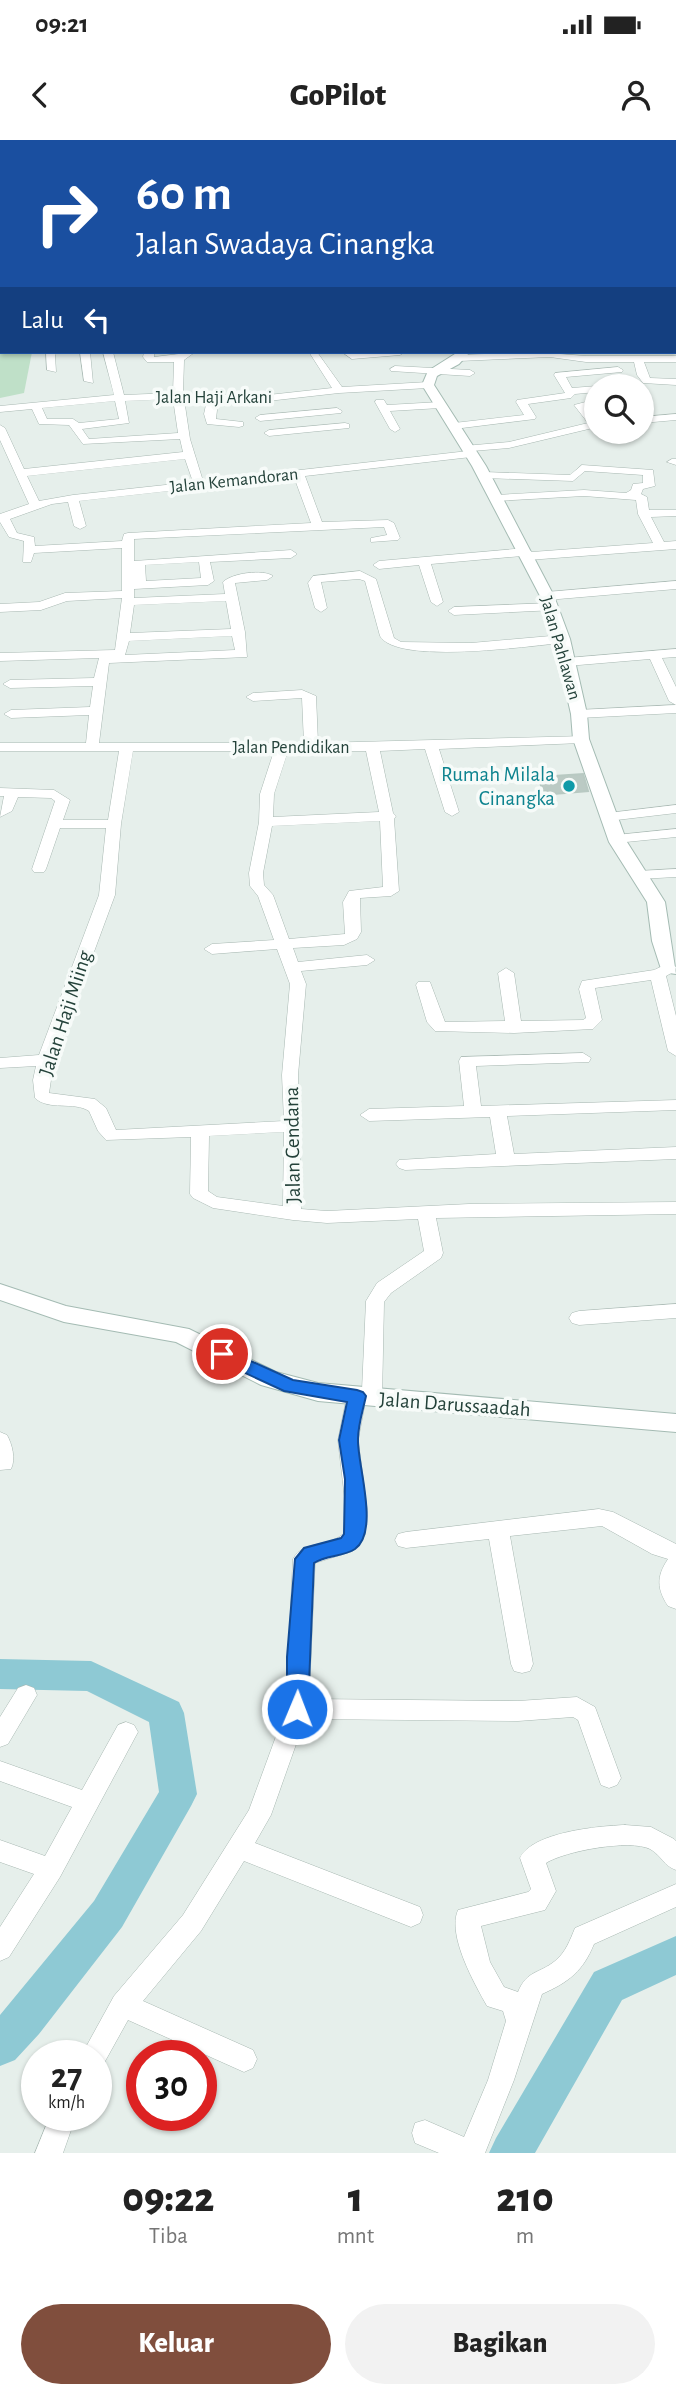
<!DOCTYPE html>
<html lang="id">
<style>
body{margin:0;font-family:"Alegreya Sans",sans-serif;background:#f2f2f2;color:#222;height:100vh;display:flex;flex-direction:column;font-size:26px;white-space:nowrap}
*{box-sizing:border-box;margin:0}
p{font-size:23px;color:#767676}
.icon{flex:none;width:38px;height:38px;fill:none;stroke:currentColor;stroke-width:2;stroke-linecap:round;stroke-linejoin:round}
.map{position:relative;height:2013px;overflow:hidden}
.sheet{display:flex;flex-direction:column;background:#fff;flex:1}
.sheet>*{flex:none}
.top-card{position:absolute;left:0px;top:0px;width:677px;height:214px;box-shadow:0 2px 5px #0004;background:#1a4fa0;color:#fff;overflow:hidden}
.fabs{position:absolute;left:584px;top:234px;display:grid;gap:14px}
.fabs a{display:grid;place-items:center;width:70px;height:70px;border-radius:50%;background:#fff;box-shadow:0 2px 5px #0004;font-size:35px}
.speed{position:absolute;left:21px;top:1900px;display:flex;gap:14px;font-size:35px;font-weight:700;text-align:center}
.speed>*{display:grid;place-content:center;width:91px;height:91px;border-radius:50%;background:#fff;box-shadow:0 2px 5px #0004;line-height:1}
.speed small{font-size:18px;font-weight:400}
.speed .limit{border:10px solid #d22;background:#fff;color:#111}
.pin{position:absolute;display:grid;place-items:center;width:60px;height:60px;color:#fff;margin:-30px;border:4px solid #fff;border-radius:50%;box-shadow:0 2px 7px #0007}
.me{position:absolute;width:77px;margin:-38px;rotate:1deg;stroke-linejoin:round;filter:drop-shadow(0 0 5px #0008)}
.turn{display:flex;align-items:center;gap:24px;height:147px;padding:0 21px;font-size:32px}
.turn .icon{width:91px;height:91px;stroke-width:2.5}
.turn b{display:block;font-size:49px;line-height:60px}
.then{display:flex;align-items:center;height:66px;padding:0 21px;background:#0003;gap:14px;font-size:26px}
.eta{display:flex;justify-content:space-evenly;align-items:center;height:119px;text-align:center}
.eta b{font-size:42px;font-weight:800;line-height:49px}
.cta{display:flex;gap:14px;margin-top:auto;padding:14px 21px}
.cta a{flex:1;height:80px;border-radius:42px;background:#804e3d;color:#fff;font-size:28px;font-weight:800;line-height:80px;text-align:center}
.cta a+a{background:#f2f2f2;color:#222}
.status{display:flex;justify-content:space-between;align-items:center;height:49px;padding:0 35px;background:#fff;direction:ltr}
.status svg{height:19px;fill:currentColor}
header{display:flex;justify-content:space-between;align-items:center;height:91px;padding:0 21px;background:#fff;font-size:32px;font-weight:800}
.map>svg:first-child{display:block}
</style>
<div class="status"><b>09:21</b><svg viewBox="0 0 49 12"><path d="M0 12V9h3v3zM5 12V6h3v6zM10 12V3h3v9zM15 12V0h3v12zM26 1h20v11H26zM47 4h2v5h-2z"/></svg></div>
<header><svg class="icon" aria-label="back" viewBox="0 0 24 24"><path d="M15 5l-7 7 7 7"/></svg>GoPilot<svg class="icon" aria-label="person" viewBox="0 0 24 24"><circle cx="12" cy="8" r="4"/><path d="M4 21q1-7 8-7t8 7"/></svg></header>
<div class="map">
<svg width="676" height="2013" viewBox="0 0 676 2013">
<rect width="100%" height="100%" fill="#e6efeb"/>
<polygon fill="#bfe0c8" points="0,211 32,212 24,253 0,258"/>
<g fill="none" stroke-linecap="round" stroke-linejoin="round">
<g fill="#8ec9d4" fill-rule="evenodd">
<polygon points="0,1519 91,1521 179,1562 184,1573 197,1654 191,1666 122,1787 39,1894 15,1920 0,1926 0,1875 94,1761 159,1652 149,1582 87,1551 0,1549"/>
<polygon points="676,1796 676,1835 622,1860 535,2013 489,2013 496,1998 594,1832"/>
</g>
</g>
<polygon fill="#bbcac4" stroke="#b8c9c2" stroke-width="2" points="583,634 588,651 542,655 540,637"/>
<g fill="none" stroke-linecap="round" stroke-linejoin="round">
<defs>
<g id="street">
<polygon points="0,0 7,0 8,2 2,4"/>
<polygon points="150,0 160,0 162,2 151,2"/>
<polygon points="213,0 221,0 223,2 214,2"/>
<rect x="240" y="0" width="8" height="2"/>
<polygon points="532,0 540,0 541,2 533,2"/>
<polygon points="667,0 675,0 676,2 668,2"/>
<polygon points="2,93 2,99 0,100 0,94"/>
<polygon points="46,212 58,212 55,215 56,232 47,230"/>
<polygon points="80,212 90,212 93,243 84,241"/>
<path d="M103,212H113L124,255L173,253L174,222H147L143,217L144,212H154V217L195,212L184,220L183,253L259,256L332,248L309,212H317L342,247L428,242L433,245L428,248L339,253L259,262L218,261L216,279L243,282V286L239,287L207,284L204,274L207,260L184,259L190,299L203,341L468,311L463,308L464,306L509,302L588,283L574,265L597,259V265L586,267L597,279V287L509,308L472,311L476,314L471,317L305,336L322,382L388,380L394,383L400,398L398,400L371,402V398L387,395L384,387L134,399V421L291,410L297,414L291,418L210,422L214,441L208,445L134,449V458L225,454L223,442C232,433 263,429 273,436L267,440L235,443L245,492L247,517L109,523L99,603H304L302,558L253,561L246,557L253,553L302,550L316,556L318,603L586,596V602L581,603L439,609L459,672L452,676L445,672L425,609L380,611L393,673L396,676L394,679L399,751L391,756L360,758L361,792L357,799L344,805L293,808L298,822L367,815L375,820L367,825L301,831L306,844L298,935L301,1069L327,1071L469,1064L676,1062V1074L436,1078L443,1113L441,1118L391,1153L384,1162L382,1258L379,1263L372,1265L365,1263L358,1300L367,1369L365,1395L353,1411L315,1423L309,1559L518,1561L577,1557L595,1567L621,1638L617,1645L609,1648L601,1645L578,1580L573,1577L518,1581L305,1579L271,1675L255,1703L420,1767L423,1775L420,1783L411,1787L244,1721L201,1791L143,1861L253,1910L257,1919L253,1928L244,1932L128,1880L103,1925L96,1928V1916H81L114,1856L183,1775L249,1670L286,1569L293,1419C303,1400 331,1407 344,1393L346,1369L338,1300L347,1256L350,1251L362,1250L366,1161L377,1143L424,1111L418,1079L327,1083L293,1080L213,1068L193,1058L190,1054L191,997L106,1000L98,991L89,971C73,961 49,971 35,958L33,940L36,926L0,928V918L39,915L99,755L106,688H60L46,729L44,732H34L32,729L55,661L51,658L18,657L12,671L0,677L4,656H0V648L54,650L70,660L63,680H108L119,611H0V603H86L89,575L11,578L4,574L11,570L90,567L93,546L10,548L3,544L10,540L94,538L99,518L0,521V513L115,510L122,458L67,461L41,470L0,472V464L39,462L65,453L122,451V408L34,413L31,422H23L24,401L9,397L0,382V374L29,364L0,300V285L5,288L24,329L183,312L180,299L83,304L69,285L39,284L32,269L0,272V266L114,255ZM173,259L178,293L89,299L82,289L129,283L125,261ZM115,261L119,279L79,283L73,279H47L42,268ZM185,319L193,342L73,355L39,361L27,336ZM294,337L311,383L128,393L124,394L122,401L35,406L34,397L17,393L10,379L52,364L68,362L74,386L80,389L86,386L79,361ZM199,422L201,438L146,441L145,425ZM226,461L231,489L130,493L134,465ZM232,496L235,510L125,515L129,501ZM133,611H274L260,654L259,682L249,733L250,746L258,756L274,800L212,804L204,809L212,814L277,809L290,844L282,935L284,981L116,990L106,968L95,959L49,953L54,920L115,755L121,684ZM288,611H366L379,672L273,677L274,654ZM380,681L383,747L349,751L343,762L345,794L289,799L273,755L264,745L263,733L272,686ZM284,992L283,1066L217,1057L208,1051L209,996Z"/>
<polygon points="342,212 405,212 400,215 352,219"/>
<polygon points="534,212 586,216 676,216 676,222 644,222 650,238 676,239 676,245 643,243 637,235 634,222 586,222 550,217 459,221 454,218 459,215"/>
<polygon points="395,226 470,230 475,233 470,236 391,231 390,229"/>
<polygon points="618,227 623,230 622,232 566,237 572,248 597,246 600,247 597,247 597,252 575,254 571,258 528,264 536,277 535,279 454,289 449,286 454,283 524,275 516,262 517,260 565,253 554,235 555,233"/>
<polygon points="376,260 384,260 387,265 440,262 445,265 440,268 390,271 400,289 395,292 390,289 375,262"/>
<polygon points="337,268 342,271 341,273 260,281 255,278 260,275"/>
<polygon points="676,274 676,280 642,283 642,277"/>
<polygon points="345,283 349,284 349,288 269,296 264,293 269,290"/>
<polygon points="672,319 676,319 676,325 667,322"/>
<polygon points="582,325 653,330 655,346 643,349 641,354 647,357 649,370 676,370 676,376 651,377 664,402 676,401 676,409 528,420 522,416 431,424 443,462 437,466 431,462 419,425 379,429 373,425 379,421 526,408 532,412 653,403 638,374 636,360 584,356 496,361 490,358 496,355 584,350 626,353 631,350 633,344 643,343 643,335 585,331 573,341 484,338 478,335 484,332 570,335"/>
<path d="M360,431L376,439L394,498L401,502L471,503L562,495L568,499L562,503C528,506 397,525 380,496L365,441L359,439L321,442L327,468L321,472L315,468L308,443L313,436Z"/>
<polygon points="676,441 676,449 547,460 541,456 547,452"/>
<polygon points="551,463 555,464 555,470 454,475 448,471 454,467"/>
<polygon points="676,509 676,517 662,518 676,547 676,565 669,561 650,519 567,526 561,522 567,518"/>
<polygon points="676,565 676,573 579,578 572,574 579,570"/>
<polygon points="676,665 676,673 608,681 601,677 608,673"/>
<polygon points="676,689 676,697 616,703 609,699 616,695"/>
<polygon points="676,729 676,737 639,739 632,735 639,731"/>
<polygon points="669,823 676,827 675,831 666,836 676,876 676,916 668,911 651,840 595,848 602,880 593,889 514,893 435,891 427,882 416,845 418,842 430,842 445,882 505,881 498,833 506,828 514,833 521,881 583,880 586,878 579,849 582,841 654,830"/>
<polygon points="583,913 591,918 589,922 476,926 481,966 676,960 676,970 507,976 514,1014 676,1007 676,1019 405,1030 399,1028 396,1024 399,1020 496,1014 490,977 369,981 360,975 369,969 464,966 459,921 461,917"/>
<polygon points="676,1164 676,1178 579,1185 572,1183 569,1178 572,1173 579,1171"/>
<path d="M0,1292L7,1295C12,1304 16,1319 11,1329L0,1330Z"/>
<path d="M599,1369L613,1372L676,1404V1469L668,1466C657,1449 656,1437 668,1419L652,1414L602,1386L510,1396L533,1524L530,1531L522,1533L514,1531L511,1524L489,1399L406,1408L398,1406L395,1400L398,1394L406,1392Z"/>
<polygon points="26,1545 34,1548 37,1555 8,1604 0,1607 0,1577 18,1548"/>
<polygon points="126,1582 134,1585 138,1592 60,1737 9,1817 0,1821 0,1787 34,1734 0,1722 0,1700 45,1716 72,1667 0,1641 0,1621 82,1650 118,1585"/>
<path d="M625,1685L651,1687L674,1699L676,1701V1730C664,1726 661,1715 650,1709C630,1699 565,1711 546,1723L556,1751L545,1770L481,1786L490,1822L504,1847L518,1852C527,1830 539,1834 555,1821C566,1812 570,1800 575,1788L676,1744V1767L594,1804C583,1831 569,1842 542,1854L514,1940L485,2013H439L415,2003L412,1993L415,1983L425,1980L464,1997L488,1940L506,1881L503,1871L487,1866C474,1843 447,1795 458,1770L528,1752L531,1749L520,1718C532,1692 599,1686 625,1685Z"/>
<polygon points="50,1976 76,1976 63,2013 35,2013"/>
</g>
<g id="secondary">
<polygon points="328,0 338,0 339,2 329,2"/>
<polygon points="471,0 489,0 469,2"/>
<polygon points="458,212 470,212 459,224 437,236 434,245 486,326 554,456 570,499 587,574 589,599 627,702 665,762 676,834 662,832 652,801 647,762 609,702 573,599 571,574 554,499 540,456 472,326 422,245 428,231"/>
<polygon points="0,1144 66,1166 189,1189 276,1232 318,1243 676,1274 676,1292 318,1261 261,1245 176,1202 64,1182 0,1160"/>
</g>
</defs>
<use href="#street" stroke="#a8b8b2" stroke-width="1"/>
<use href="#secondary" stroke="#a4bbb3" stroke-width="2"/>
<use href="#street" fill="#fff" fill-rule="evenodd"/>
<use href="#secondary" fill="#fff" fill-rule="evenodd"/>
</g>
<path fill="#1a73e8" stroke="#114b97" stroke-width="2" d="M222,1208L293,1240L357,1250L363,1252L366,1256C363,1270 358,1285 358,1299C357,1324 380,1391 355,1409C343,1417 326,1415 314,1423L308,1569L305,1575L297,1578L290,1575L287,1569V1517L295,1419L304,1408L341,1398L344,1394L345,1339L339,1300L347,1262L284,1251L215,1219L213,1214L215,1210Z"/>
<circle fill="#0f9aa8" stroke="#f7fbf9" stroke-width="2.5" cx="569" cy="646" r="7"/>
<g text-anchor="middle" stroke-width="7" stroke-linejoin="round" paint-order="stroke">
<g font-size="18" fill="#24423a" stroke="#f7fbf9">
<text x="214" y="263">Jalan Haji Arkani</text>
<text transform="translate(234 340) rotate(-6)" y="6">Jalan Kemandoran</text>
<text transform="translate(561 508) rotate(74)" y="6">Jalan Pahlawan</text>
<text x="291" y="613">Jalan Pendidikan</text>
</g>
<g font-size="21" fill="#0d838f" stroke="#f7fbf9" text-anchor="end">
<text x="555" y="641">Rumah Milala<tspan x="555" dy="24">Cinangka</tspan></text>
</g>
<g font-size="21" fill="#24423a" stroke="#f7fbf9">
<text transform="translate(65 873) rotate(-72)" y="7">Jalan Haji Miing</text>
<text transform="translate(292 1005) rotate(-91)" y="7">Jalan Cendana</text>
<text transform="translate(455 1264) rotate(4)" y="7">Jalan Darussaadah</text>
</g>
</g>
</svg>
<div class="fabs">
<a><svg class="icon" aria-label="search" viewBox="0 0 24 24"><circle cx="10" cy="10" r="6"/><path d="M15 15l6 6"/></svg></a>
</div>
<div class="speed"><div>27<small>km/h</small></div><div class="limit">30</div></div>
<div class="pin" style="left:222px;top:1214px;background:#d93025"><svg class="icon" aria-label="arrive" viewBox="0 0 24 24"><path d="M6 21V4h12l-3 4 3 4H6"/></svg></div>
<svg class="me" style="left:297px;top:1569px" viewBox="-20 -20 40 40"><circle r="17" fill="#1a73e8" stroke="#fff" stroke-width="3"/><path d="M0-11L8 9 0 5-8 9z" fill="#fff"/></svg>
<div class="top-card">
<div class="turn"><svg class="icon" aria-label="right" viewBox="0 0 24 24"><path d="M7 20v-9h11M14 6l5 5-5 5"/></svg><div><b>60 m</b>Jalan Swadaya Cinangka</div></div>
<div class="then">Lalu<svg class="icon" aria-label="left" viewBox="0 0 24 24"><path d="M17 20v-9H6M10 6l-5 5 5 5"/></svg></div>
</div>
</div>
<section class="sheet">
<div class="eta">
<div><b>09:22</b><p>Tiba</p></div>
<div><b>1</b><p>mnt</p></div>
<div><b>210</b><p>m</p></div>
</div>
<div class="cta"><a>Keluar</a><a>Bagikan</a></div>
</section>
